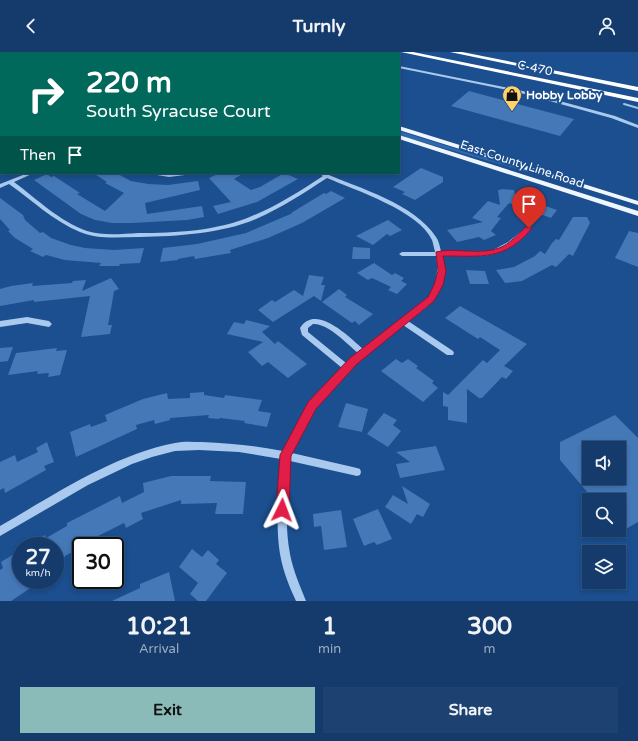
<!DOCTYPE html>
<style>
body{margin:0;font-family:"Varela Round",sans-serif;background:#1d4271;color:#f1f3f6;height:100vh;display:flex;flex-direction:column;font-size:15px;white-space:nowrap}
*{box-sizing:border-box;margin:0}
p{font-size:13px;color:#9dadc1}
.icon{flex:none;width:22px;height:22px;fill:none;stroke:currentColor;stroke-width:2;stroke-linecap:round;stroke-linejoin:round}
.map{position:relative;height:549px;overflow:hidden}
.drawer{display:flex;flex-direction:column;background:#143b6b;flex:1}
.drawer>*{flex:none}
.guide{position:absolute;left:0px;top:0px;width:400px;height:122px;box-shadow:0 2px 6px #0003,0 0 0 1px #33557e;background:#00695c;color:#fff;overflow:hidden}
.fabs{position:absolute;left:582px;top:389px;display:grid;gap:8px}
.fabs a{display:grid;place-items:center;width:44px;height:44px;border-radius:0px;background:#143b6b;box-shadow:0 2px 6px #0003,0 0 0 1px #33557e;font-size:20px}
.speed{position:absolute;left:12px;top:485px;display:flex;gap:8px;font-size:20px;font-weight:700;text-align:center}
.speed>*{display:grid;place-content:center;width:52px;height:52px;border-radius:50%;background:#143b6b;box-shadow:0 2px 6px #0003,0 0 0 1px #33557e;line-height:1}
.speed small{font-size:10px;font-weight:400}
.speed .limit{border:2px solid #111;border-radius:6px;background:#fff;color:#111}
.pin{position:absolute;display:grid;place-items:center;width:34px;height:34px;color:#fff;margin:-41px -17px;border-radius:50% 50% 50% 0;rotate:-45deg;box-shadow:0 0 4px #0007}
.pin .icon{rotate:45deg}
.me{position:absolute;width:44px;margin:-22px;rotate:3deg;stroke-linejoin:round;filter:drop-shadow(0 0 3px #0008)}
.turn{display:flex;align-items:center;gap:14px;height:84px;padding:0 20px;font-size:18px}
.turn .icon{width:52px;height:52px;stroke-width:2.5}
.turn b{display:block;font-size:28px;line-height:34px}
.then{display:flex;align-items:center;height:38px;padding:0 20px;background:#0003;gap:8px;font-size:15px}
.eta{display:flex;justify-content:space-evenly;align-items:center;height:68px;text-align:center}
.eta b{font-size:24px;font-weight:700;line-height:28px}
.cta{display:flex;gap:8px;margin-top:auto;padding:8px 20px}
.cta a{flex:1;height:46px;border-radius:0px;background:#8bbbb9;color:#111;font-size:16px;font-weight:700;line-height:46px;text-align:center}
.cta a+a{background:#1d4271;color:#f1f3f6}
header{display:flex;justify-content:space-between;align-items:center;height:52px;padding:0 20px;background:#143b6b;font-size:18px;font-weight:700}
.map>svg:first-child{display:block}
</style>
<header><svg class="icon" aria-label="back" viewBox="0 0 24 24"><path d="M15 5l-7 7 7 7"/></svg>Turnly<svg class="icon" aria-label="person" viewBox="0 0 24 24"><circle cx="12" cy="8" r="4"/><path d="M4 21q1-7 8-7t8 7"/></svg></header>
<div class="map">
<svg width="638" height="549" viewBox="0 0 638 549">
<rect width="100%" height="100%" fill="#1b4f8f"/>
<polygon fill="#2e69ad" points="399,79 537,122 538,123 408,86 399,83"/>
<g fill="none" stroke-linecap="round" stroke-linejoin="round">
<polyline stroke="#9cc4f0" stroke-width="2" points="624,52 638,56"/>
</g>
<g fill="#4478b7" fill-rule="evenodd">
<polygon points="469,39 574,67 560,84 451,54"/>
<polygon points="421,116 443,125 443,130 415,148 402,142 405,140 393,135"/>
<polygon points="93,121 116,121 131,129 148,132 168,133 198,129 200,138 145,151 147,162 202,154 204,165 187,168 132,171 112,171 95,168 81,162 34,128 47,122 51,125 54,124 80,141 77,142 105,159 124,141 105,131 107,130"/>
<polygon points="220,121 244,121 234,127 251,138 260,135 284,121 298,127 257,150 218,162 213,154 231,150 209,126"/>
<polygon points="501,137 514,138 517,154 509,151 497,165 501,166 491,179 496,183 484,188 479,185 457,190 447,178 483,170 472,166 488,149 500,153 498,138 501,138"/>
<polygon points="331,139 345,146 302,171 268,186 230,198 231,201 195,207 194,204 178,207 178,208 160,210 163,196 197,192 246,181 293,161 291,161 324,141 326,142"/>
<polygon points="0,146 23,163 25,168 40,181 43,180 51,186 71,193 85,196 114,198 144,196 140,211 120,212 119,214 99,214 101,211 65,208 46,203 43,205 30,199 33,197 15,186 8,179 10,178 0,167"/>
<polygon points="528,146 538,150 537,151 557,158 551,166 521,155"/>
<polygon points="573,165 587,165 590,171 573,204 569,202 556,215 552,213 522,229 505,231 496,218 514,215 535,204 540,199 545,202 552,191 556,187 559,188"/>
<polygon points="388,168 402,178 390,184 387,182 373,193 356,184"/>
<polygon points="629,179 638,181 638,215 615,206"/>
<polygon points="353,195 370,196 370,207 352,207"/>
<polygon points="374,211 392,223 395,221 404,226 401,229 407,232 397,242 388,238 391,235 372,226 368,228 357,221"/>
<polygon points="466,218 485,219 489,232 470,232"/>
<polygon points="309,223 324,225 321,233 325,233 321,249 314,244 273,270 258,258 272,248 275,250 294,238 303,244"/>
<polygon points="111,226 119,237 114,239 111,257 108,273 112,273 110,282 81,285 90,244 34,250 34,248 0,254 0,237 11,234 33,231 32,234 72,231 73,229 86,228 82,239"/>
<polygon points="339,237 347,243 345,245 373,262 359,273 355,269 352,271 322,250"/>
<polygon points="460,254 527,292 504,314 513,319 506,327 502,325 482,346 479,346 467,337 467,371 448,368 448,355 443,354 443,340 448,343 483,308 487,311 500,298 480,285 478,287 445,266"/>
<polygon points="246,268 270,274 262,280 275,292 278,289 307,312 288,326 268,310 262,314 248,300 263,290 227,282 234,270 244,272"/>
<polygon points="13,295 8,309 0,310 0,296"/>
<polygon points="57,296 56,299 67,298 60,323 48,325 49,321 37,322 38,319 8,323 16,301"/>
<polygon points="396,307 402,311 408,307 418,314 416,316 434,329 432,331 438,336 423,350 381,319"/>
<polygon points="204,340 204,343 224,346 225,343 262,348 258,359 271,361 267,375 244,371 245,369 220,366 219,367 208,366 209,363 170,366 170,368 155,372 154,368 136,373 137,377 76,405 70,380 90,372 91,375 107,369 105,363 143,347 167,341 168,347 190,346 190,341"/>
<polygon points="346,351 368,357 362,380 338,375"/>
<polygon points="384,361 397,368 393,373 401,379 388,395 367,382"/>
<path d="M615,363L638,386V470L619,481V448H594L560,408V390ZM589,396H619V426H589Z"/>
<polygon points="47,390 54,410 44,414 46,418 5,441 4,436 0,438 0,410 15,403 17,410 38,400 36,396"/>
<polygon points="436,394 445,418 400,426 396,412 410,410 396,400"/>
<polygon points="171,424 211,424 210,429 246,430 243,462 215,462 217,451 181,452 181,448 141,461 143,467 126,476 124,471 88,489 89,491 65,504 65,505 55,511 55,494 26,494 45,483 46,486 67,474 67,471 120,444 122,451 144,440 143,431"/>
<polygon points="402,434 430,452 423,465 417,462 411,472 385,455 393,443 408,452"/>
<polygon points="378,457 392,487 377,493 374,490 364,494 353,467"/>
<polygon points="341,458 347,495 324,498 321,474 314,475 313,462"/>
<polygon points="192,497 202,505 208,498 219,508 216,512 227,521 206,549 198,549 190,542 198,531 179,515"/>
<polygon points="19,499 21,505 21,528 29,528 32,535 11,549 0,549 0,518 3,516 1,510"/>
<polygon points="169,520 175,549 112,549 140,536 140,532"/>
</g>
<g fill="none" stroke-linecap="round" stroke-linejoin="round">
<g fill="#a9c9ee" fill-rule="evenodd">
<polygon points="8,0 12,0 13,1 9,1"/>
<polygon points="399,14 519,38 615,64 638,73 638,76 611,66 517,40 399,16"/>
<rect x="0" y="23" width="1" height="3"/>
<rect x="0" y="48" width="1" height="2"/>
<path d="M28,121H34L14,130C37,147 59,169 87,179C103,184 121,182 138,181C176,181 217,179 252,164C277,154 300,139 323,124L318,121H324C359,136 415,152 436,185C439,189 440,195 441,200L489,199L493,198L508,190L527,175L529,174L532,176C521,188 506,200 489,203C475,205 456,203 442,203C445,218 443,238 433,249C426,257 416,263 408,269L453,299L454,301L453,303H447L403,273L356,311L315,356L292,401L357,416L360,417L361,420L360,423L357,424L290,409C288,439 284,471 290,502C293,518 300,534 306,549H296C289,534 283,519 280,502C275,471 279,438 281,407L239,400L199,398L175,399L152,405L132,412L88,433L0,484V474C54,443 113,403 175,391C184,389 193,390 202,390C230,391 257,394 283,399L309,352L342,316L302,283L300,276C316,251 349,285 363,297L429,245C436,232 439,219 436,204H402L399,202L402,200H435C434,196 433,191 432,188C419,159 355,138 327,126C304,141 281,156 256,167C220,182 178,184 140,185C119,185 99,188 80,180C53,169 32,148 9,132L0,136V132ZM313,272C328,271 347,292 358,301L346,311L308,280V276Z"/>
<polygon points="149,121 195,121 193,122 169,125 151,122"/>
<polygon points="27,265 49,269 52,272 49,275 27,271 0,275 0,269"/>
</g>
<g fill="#f0f6ff" fill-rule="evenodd">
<rect x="134" y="0" width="7" height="1"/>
<rect x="155" y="0" width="8" height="1"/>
<polygon points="399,74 638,149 638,153 399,78"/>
<polygon points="399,83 638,159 638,164 399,87"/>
</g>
<g fill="#fff" fill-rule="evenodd">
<polygon points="401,0 413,0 638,46 638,50"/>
<polygon points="450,0 462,0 638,35 638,39"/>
</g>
</g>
<path fill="#e11d48" stroke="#92132f" d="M526,175L532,176C506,209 480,204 443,204L446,219L443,233L434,249L357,312L316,357L291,404L289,458L287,462L282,464L278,462L276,458L280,403L308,350L350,306L428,245L434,233L438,219L436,200C456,195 479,204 499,196C510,192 518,182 526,175Z"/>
<defs>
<symbol id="shop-pin" viewBox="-11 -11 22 30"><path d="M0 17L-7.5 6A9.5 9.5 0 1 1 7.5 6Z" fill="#ffd166" stroke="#1b4f8f"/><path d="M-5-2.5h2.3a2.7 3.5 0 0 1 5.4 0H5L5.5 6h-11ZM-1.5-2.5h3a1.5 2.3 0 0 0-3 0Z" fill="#111"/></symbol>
</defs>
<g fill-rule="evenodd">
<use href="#shop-pin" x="501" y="32" width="22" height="30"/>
</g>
<g text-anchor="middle" stroke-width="4" stroke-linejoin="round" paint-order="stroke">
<g font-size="12" fill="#fff" stroke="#1b4f8f">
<text transform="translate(535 16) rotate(12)" y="4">C-470</text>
<text transform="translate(522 112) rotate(18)" y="4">East County Line Road</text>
</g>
<g font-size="12" font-weight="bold" fill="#fff" stroke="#1b4f8f" text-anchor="start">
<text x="526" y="47">Hobby Lobby</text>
</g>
</g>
</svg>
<div class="fabs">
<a><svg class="icon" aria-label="sound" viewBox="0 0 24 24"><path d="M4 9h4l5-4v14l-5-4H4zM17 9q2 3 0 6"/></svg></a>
<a><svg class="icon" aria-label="search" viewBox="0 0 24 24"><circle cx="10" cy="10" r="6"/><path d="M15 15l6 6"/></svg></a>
<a><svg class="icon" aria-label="layers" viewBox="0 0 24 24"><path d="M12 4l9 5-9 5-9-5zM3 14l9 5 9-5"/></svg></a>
</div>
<div class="speed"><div>27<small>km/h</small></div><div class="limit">30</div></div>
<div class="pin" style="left:529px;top:176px;background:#d93025"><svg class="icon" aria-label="arrive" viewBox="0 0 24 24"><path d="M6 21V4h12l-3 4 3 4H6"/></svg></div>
<svg class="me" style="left:282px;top:458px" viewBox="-20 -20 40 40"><path d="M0-17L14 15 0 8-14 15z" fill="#e11d48" stroke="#fff" stroke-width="4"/></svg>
<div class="guide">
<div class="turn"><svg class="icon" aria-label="right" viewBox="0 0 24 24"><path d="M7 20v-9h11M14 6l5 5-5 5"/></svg><div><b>220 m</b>South Syracuse Court</div></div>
<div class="then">Then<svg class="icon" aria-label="arrive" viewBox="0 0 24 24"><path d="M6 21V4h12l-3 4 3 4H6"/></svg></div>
</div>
</div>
<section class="drawer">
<div class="eta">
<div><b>10:21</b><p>Arrival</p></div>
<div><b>1</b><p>min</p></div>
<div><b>300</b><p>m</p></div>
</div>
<div class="cta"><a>Exit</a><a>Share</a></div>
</section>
